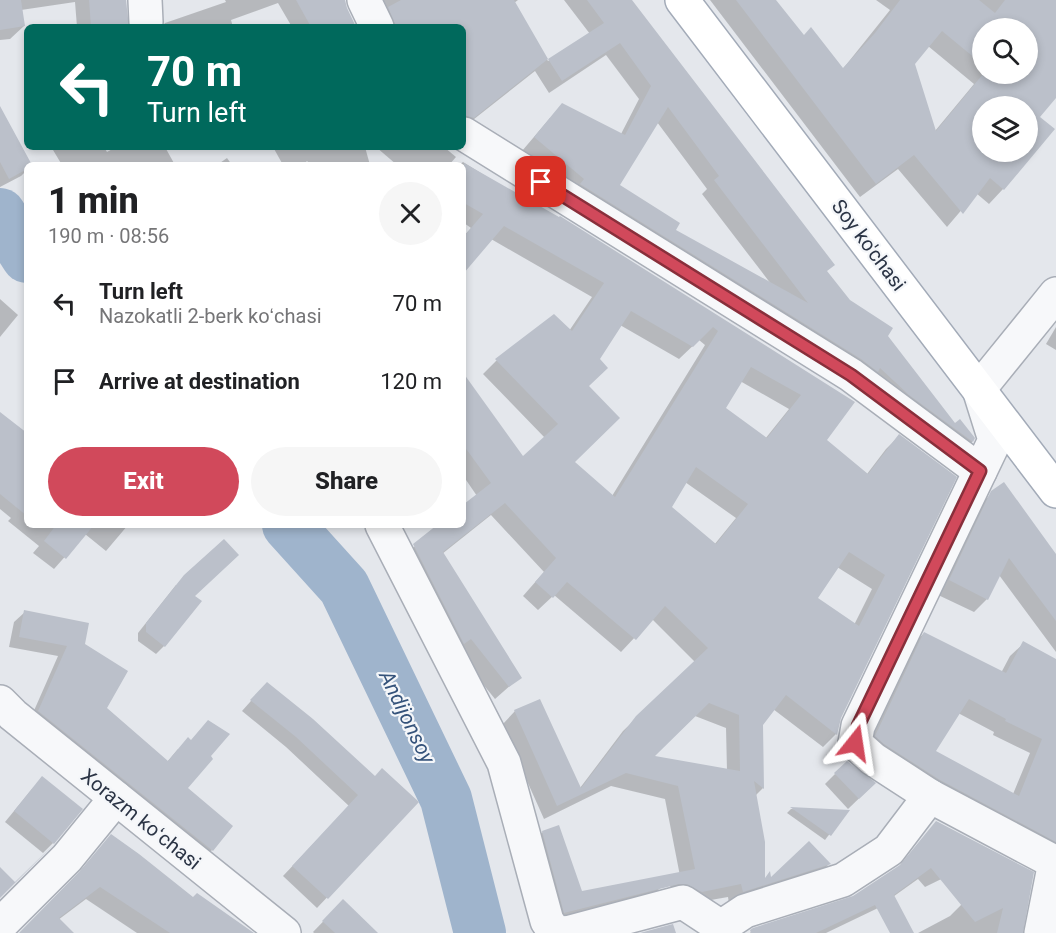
<!DOCTYPE html>
<meta charset="utf-8">
<style>
body{margin:0;font-family:Roboto,sans-serif;background:#f6f6f6;color:#202124;height:100vh;display:flex;flex-direction:column;font-size:22px;white-space:nowrap}
*{box-sizing:border-box;margin:0}
p{font-size:20px;color:#757577}
.icon{flex:none;width:33px;height:33px;fill:none;stroke:currentColor;stroke-width:2;stroke-linecap:round;stroke-linejoin:round}
.map{position:relative;flex:1;overflow:hidden}
.details{position:absolute;left:24px;top:162px;width:442px;height:366px;display:flex;flex-direction:column;background:#fff;border-radius:9px;box-shadow:0 3px 9px #0003}
.details>*{flex:none}
.banner{position:absolute;left:24px;top:24px;width:442px;height:126px;border-radius:9px;box-shadow:0 3px 9px #0003;background:#00695c;color:#fff;overflow:hidden}
.controls{position:absolute;left:972px;top:18px;display:grid;gap:12px}
.controls a{display:grid;place-items:center;width:66px;height:66px;border-radius:50%;background:#fff;box-shadow:0 3px 9px #0003;font-size:30px}
.pin{position:absolute;display:grid;place-items:center;width:51px;height:51px;color:#fff;margin:-26px;border-radius:12px;box-shadow:0 3px 9px #0006}
.me{position:absolute;width:66px;margin:-33px;rotate:15deg;stroke-linejoin:round;filter:drop-shadow(0 0 4px #0008)}
.turn{display:flex;align-items:center;gap:21px;height:126px;padding:0 24px;font-size:27px}
.turn .icon{width:78px;height:78px;stroke-width:2.5}
.turn b{display:block;font-size:42px;line-height:51px}
.round{display:grid;place-items:center;flex:none;width:63px;height:63px;border-radius:32px;background:#f6f6f6}
.overview{display:flex;align-items:center;justify-content:space-between;height:102px;padding:0 24px}
h1{font-size:36px;font-weight:800;line-height:45px}
.button{display:flex;gap:12px;margin-top:auto;padding:12px 24px}
.button a{flex:1;height:69px;border-radius:36px;background:#d1495b;color:#fff;font-size:24px;font-weight:800;line-height:69px;text-align:center}
.button a+a{background:#f6f6f6;color:#202124}
ul{padding:0;list-style:none}
li{display:flex;align-items:center;gap:18px;height:78px;padding:0 24px}
li div{flex:1}
li b{display:block;font-size:22px}
li em{font-style:normal}
.map>svg:first-child{display:block}
</style>
<div class="map">
<svg width="1056" height="933" viewBox="0 0 1056 933">
<rect width="100%" height="100%" fill="#e4e7ec"/>
<g fill="#0003" fill-rule="evenodd">
<polygon points="0,0 125,0 127,27 77,27 75,2 21,10 24,26 10,39 0,40"/>
<polygon points="225,0 344,0 345,8 355,27 292,27 278,3 231,20 233,27 162,27 165,23 226,2"/>
<path d="M364,0H518L514,3L548,61L590,34L564,0H630L848,301L886,336L954,425L973,438L972,442L959,454L522,151L550,118L621,134L639,99L606,55L549,93L535,71L464,127V27H379ZM657,122L707,189L702,194L771,284L674,230L618,185Z"/>
<path d="M710,0H775L804,37L842,70L890,10L876,0H1056V95L1038,117L1053,129L1003,189L989,204L976,193L947,227L898,169L860,197ZM982,28H1028V74H982ZM928,46L974,84L935,131L914,64ZM982,106H1028V152H982Z"/>
<polygon points="0,127 30,165 27,165 27,170 21,176 0,187"/>
<polygon points="54,147 104,147 107,152 116,147 165,147 175,165 62,165 53,150"/>
<polygon points="273,147 365,147 370,165 308,165 310,164 307,161 303,165 283,165"/>
<polygon points="376,147 444,147 456,157 449,165 397,165"/>
<polygon points="227,158 232,165 217,165"/>
<path d="M463,162L853,402L825,440L867,474L886,449L899,436L955,477L840,717L836,734L823,747L773,709L762,724L763,788L755,796L764,880H770L829,864L816,877L729,904L728,897L688,904L678,898L670,886L680,876L665,799L611,786L544,819L502,725L515,711L580,788L623,731L695,662L652,619L621,652L554,595L538,610L523,596L544,572L491,515L442,554L520,677L495,699L457,652L400,559L440,525H464V506L477,496L464,477V377L523,459L545,438L483,374L496,361L554,316L569,331L592,297L491,239L464,271V236L471,228L464,223V165H459ZM620,325L679,359L699,340L705,345L612,496L573,462L587,386L598,359ZM740,381L789,409L765,439L724,408ZM685,482L736,518L714,545L670,507ZM837,567L872,589L854,625L816,599ZM695,716L726,728L727,771L652,757Z"/>
<polygon points="0,299 18,315 0,337"/>
<polygon points="1056,327 1056,350 1046,344"/>
<polygon points="0,414 27,452 27,525 128,525 106,551 85,534 54,569 33,553 39,546 8,521 11,518 0,509"/>
<polygon points="992,493 1056,555 1056,652 999,575 987,599 974,612 936,594 978,507"/>
<polygon points="176,585 193,596 164,646 156,654 138,641 138,633"/>
<polygon points="25,612 83,645 105,708 167,762 178,749 185,789 212,850 202,860 29,722 58,656 9,647 14,622"/>
<path d="M924,633L1001,673L1010,656L1024,643L1056,660V863L863,750L911,647ZM958,713L994,732L993,735L1030,753L1013,794L934,752Z"/>
<polygon points="257,694 375,778 417,802 317,908 283,876 349,806 286,747 242,711"/>
<polygon points="835,774 874,784 848,809 825,784"/>
<polygon points="32,789 53,843 43,853 5,822"/>
<polygon points="791,809 847,811 825,840 787,813"/>
<polygon points="937,822 1032,873 1021,933 918,933 950,916 961,905 982,893 968,866 925,887 918,879 876,909 826,933 750,933 754,929 854,897 896,870"/>
<polygon points="543,832 581,893 660,888 645,903 550,928 527,847"/>
<polygon points="111,836 193,899 252,933 137,933 86,899 58,920 72,933 21,933 67,886"/>
<polygon points="343,901 376,933 314,933 313,932"/>
</g>
<g fill="none" stroke-linecap="round" stroke-linejoin="round">
<g stroke="#9fb4cc" stroke-width="52">
<polyline points="0,214 27,257"/>
<polyline points="288,525 344,587 446,799 480,933"/>
</g>
</g>
<g fill="#bbc0ca" fill-rule="evenodd">
<polygon points="0,0 21,0 25,26 0,30"/>
<polygon points="89,0 126,0 129,27 91,27"/>
<polygon points="296,0 345,0 347,8 356,27 311,27"/>
<polygon points="401,0 514,0 548,59 474,118 464,115 464,27 396,27 388,7"/>
<path d="M587,0H632L835,265L827,271L850,300L893,328L888,336L955,423L960,419L975,438L973,442L909,395L880,368L878,372L861,359L580,184L584,179L534,137L562,103L625,135L651,86L620,43L562,81L548,59L604,23ZM668,107L719,176L714,180L808,303L676,230L680,223L620,185Z"/>
<path d="M736,0H776L804,35L811,27L843,68L875,33L900,0H979L995,13L1005,0H1056V98L1040,117L1055,129L1004,190L990,178L963,214L914,155L876,184ZM982,28H1028V74H983L936,131L915,64L942,31L982,64ZM982,106H1028V152H982Z"/>
<polygon points="0,106 32,165 27,165 27,169 9,179 0,162"/>
<path d="M464,163L559,217L560,216L855,402L827,440L868,474L899,434L957,477L841,718L837,735L786,695L763,725L764,789L754,781L765,842V878L770,871L771,877L809,841L831,864L743,892L741,884L702,892L686,884H679L564,913L542,831L559,825L582,891L695,869L678,786L626,773L557,806L514,710L540,699L581,788L636,716L708,648L665,606L636,640L567,582L553,598L535,582L556,558L505,503L443,552L522,678L509,687L471,639L464,644L413,544L437,525H464V504L491,483L464,446V374L523,456L558,424L495,359L554,314L572,331L604,283L504,226L464,273V236L483,214L464,203ZM631,311L693,347L713,327L718,331L615,497L575,462L620,418L589,386L608,368L600,359ZM751,367L801,395L767,438L726,408ZM696,467L748,504L716,544L672,507ZM849,552L885,575L859,626L818,598ZM709,703L739,715L740,771L655,756Z"/>
<polygon points="0,412 27,433 27,516 0,494"/>
<polygon points="1004,482 1056,554 1056,621 1009,558 988,600 949,580 991,491"/>
<polygon points="56,525 94,525 66,559 44,541"/>
<polygon points="224,539 239,555 195,596 202,601 165,647 146,632 146,623 184,575"/>
<polygon points="24,610 89,623 85,644 128,671 107,708 168,761 188,737 191,740 208,720 230,734 211,756 213,759 188,788 233,826 213,851 38,711 67,646 19,637"/>
<path d="M924,632L1006,673L1023,641L1056,659V842L940,780L884,744L875,736ZM969,699L1006,719L1005,721L1042,739L1019,796L936,751Z"/>
<polygon points="267,682 313,719 375,776 382,768 419,802 328,899 292,866 358,795 296,737 250,700"/>
<polygon points="847,761 876,783 859,799 834,773"/>
<polygon points="42,776 83,809 54,844 14,811"/>
<polygon points="790,807 850,810 831,836"/>
<polygon points="936,821 1034,872 1023,933 997,933 1003,908 975,922 931,868 894,895 914,933 890,933 875,905 816,933 751,933 750,930 753,928 853,896 900,865"/>
<polygon points="111,834 139,854 193,897 197,893 254,933 170,933 100,887 59,918 74,933 19,933 80,871"/>
<polygon points="54,844 0,898 0,867 15,882"/>
<polygon points="343,899 378,933 335,933 322,921"/>
<polygon points="673,924 676,933 640,933"/>
</g>
<g fill="none" stroke-linecap="round" stroke-linejoin="round">
<defs>
<g id="minor">
<polyline points="145,0 146,22"/>
<polyline points="364,0 377,27"/>
<polyline points="464,134 851,375 980,471"/>
<polyline points="382,525 504,763 547,921 554,931 564,933"/>
<polyline points="0,702 13,715 284,933"/>
<polyline points="930,796 1056,863"/>
<polyline points="0,925 67,858 116,798"/>
<polyline points="567,933 683,902 721,927"/>
<polyline points="717,933 721,927 745,911 843,880 889,850 930,796 873,759 855,743 858,726 995,440 979,389 1056,294"/>
<polyline points="1041,933 1055,862"/>
</g>
<polyline id="major" points="682,0 1056,491"/>
</defs>
<use href="#minor" stroke="#a9aeb7" stroke-width="36"/>
<use href="#major" stroke="#a3abb8" stroke-width="36"/>
<use href="#minor" stroke="#f7f8fa" stroke-width="33"/>
<use href="#major" stroke="#fff" stroke-width="33"/>
</g>
<g fill="none" stroke-linecap="round" stroke-linejoin="round">
<defs>
<polyline id="route" points="541,182 851,375 980,471 858,726 855,743"/>
</defs>
<use href="#route" stroke="#882f3b" stroke-width="15"/>
<use href="#route" stroke="#d1495b" stroke-width="10"/>
</g>
<g text-anchor="middle" stroke-width="4.5" stroke-linejoin="round" paint-order="stroke">
<g font-size="20" fill="#2b3445" stroke="#f4f6f9">
<text transform="translate(869 245) rotate(53)" y="7">Soy ko'chasi</text>
<text transform="translate(141 819) rotate(39)" y="7">Xorazm koʻchasi</text>
</g>
<g font-size="21" font-style="italic" fill="#34527a" stroke="#f4f6f9">
<text transform="translate(407 717) rotate(64)" y="7">Andijonsoy</text>
</g>
</g>
</svg>
<div class="controls">
<a><svg class="icon" aria-label="search" viewBox="0 0 24 24"><circle cx="10" cy="10" r="6"/><path d="M15 15l6 6"/></svg></a>
<a><svg class="icon" aria-label="layers" viewBox="0 0 24 24"><path d="M12 4l9 5-9 5-9-5zM3 14l9 5 9-5"/></svg></a>
</div>
<div class="pin" style="left:541px;top:182px;background:#d93025"><svg class="icon" aria-label="arrive" viewBox="0 0 24 24"><path d="M6 21V4h12l-3 4 3 4H6"/></svg></div>
<svg class="me" style="left:855px;top:743px" viewBox="-20 -20 40 40"><path d="M0-17L14 15 0 8-14 15z" fill="#d1495b" stroke="#fff" stroke-width="4"/></svg>
<div class="banner">
<div class="turn"><svg class="icon" aria-label="left" viewBox="0 0 24 24"><path d="M17 20v-9H6M10 6l-5 5 5 5"/></svg><div><b>70 m</b>Turn left</div></div>
</div>
<section class="details">
<div class="overview"><div><h1>1 min</h1><p>190 m · 08:56</p></div><a class="round"><svg class="icon" aria-label="close" viewBox="0 0 24 24"><path d="M6 6l12 12M18 6L6 18"/></svg></a></div>
<ul>
<li><svg class="icon" aria-label="left" viewBox="0 0 24 24"><path d="M17 20v-9H6M10 6l-5 5 5 5"/></svg><div><b>Turn left</b><p>Nazokatli 2-berk koʻchasi</p></div><em>70 m</em></li>
<li><svg class="icon" aria-label="arrive" viewBox="0 0 24 24"><path d="M6 21V4h12l-3 4 3 4H6"/></svg><div><b>Arrive at destination</b></div><em>120 m</em></li>
</ul>
<div class="button"><a>Exit</a><a>Share</a></div>
</section>
</div>
